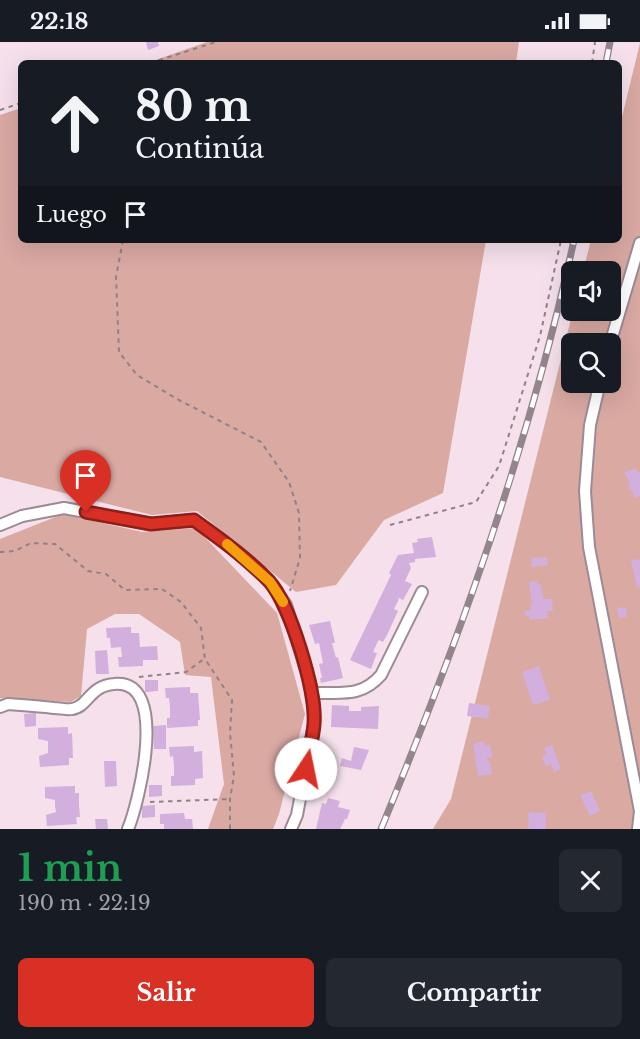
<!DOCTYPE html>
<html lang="es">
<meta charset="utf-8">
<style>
body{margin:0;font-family:"Libre Baskerville",serif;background:#242831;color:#f1f3f6;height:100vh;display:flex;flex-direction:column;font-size:22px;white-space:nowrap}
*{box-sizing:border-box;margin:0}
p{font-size:20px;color:#9ea1a6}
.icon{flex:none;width:33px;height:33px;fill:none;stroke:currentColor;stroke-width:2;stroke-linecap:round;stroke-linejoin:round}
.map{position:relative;height:787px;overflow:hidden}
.sheet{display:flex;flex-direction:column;background:#171b24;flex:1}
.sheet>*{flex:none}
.top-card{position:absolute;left:18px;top:18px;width:604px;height:183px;border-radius:9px;box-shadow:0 6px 24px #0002;background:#171b24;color:#f1f3f6;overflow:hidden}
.tools{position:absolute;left:561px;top:219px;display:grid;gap:12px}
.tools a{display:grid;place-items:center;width:60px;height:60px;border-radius:9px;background:#171b24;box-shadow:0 6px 24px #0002;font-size:30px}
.pin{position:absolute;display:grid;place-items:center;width:51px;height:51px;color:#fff;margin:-62px -26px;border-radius:50% 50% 50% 0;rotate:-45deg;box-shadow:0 0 6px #0007}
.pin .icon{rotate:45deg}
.me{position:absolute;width:66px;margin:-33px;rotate:11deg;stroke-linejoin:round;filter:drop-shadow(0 0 4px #0008)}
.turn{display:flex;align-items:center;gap:21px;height:126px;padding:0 18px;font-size:27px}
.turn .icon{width:78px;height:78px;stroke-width:2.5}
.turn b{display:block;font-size:42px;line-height:51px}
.then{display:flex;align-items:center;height:57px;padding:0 18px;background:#0003;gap:12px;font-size:22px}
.round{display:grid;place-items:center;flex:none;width:63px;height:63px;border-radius:9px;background:#242831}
.head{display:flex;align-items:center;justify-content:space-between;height:102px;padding:0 18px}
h1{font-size:36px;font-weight:700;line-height:45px;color:#1e9e55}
.action{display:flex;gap:12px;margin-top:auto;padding:12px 18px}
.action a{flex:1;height:69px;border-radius:9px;background:#d93025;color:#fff;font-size:24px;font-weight:700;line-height:69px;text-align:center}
.action a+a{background:#242831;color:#f1f3f6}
.status{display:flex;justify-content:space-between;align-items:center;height:42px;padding:0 30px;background:#171b24;direction:ltr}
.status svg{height:16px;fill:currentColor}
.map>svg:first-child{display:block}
</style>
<div class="status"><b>22:18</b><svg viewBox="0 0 49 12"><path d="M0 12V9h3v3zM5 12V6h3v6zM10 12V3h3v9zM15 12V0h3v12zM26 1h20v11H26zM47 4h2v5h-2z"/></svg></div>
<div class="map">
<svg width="640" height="787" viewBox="0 0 640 787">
<rect width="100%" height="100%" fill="#f5e0ec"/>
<g fill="#d9a9a2" fill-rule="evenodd">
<polygon points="207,0 519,0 516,21 147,21"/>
<path d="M640,1V787H433L451,757L573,269L610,268V230L583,229L591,198H620V83ZM572,302H610V340H572Z"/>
<polygon points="21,66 21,198 486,198 443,451 384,478 336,543 296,550 197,469 152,473 0,435 0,73"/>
<polygon points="63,472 142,490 196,486 277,571 305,672 279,772 273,787 208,787 224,742 211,635 185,633 180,600 139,572 115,572 87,587 81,654 71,660 0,656 0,497"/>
</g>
<g fill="#d2afdc">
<polygon points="146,0 158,0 159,4 148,8"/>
<polygon points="636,426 638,431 640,430 640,454 634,456 632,448 629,448 628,443 630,442 624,430"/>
<polygon points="432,495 436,515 415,517 415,520 409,521 411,526 405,539 412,542 403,558 399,556 398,559 394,567 398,569 388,591 383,600 379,598 377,601 373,610 377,611 371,627 350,618 391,533 389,531 398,513 414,511 412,501 418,500 417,497"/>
<polygon points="547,515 548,523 532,525 531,516"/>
<polygon points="640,517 640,545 637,546 631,518"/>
<polygon points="537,539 537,543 541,542 543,557 552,557 553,569 547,569 548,576 529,578 529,574 525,574 524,569 531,568 530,562 532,562 529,540"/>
<polygon points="626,565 627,575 619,576 617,566"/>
<polygon points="330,579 335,601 332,601 336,616 338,615 343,636 321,641 320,636 322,636 319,622 323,621 319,601 315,602 309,583"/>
<polygon points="131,585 131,591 139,591 140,605 157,604 158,618 143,618 143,624 119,625 118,615 122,615 121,605 111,606 110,596 107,596 106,586"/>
<polygon points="107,608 109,632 96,632 95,609"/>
<polygon points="539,624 550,658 533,663 522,630"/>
<polygon points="145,638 158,638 158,649 145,650"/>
<polygon points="190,645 190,651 198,651 200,678 198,678 198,684 167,686 167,676 170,676 170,666 169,656 166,656 165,646"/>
<polygon points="469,661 490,664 488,677 467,674"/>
<polygon points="332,663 349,664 349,669 361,669 361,665 379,664 378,687 331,685"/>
<polygon points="36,671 36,684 25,685 24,672"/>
<polygon points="166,683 166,707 154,707 153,684"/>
<polygon points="68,685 68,692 72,691 73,716 69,716 69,723 40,725 39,714 48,711 48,699 38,697 38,686"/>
<polygon points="484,699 485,704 490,703 493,715 487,716 488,720 490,719 492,732 478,734 473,702"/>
<polygon points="552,703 561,727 554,730 551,722 546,724 542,714 547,712 544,706"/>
<polygon points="194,704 194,710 202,709 203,736 195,737 195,743 171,744 171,734 174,734 174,724 173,714 170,715 169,705"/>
<polygon points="354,705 369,708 361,728 340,724 342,716 351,719"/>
<polygon points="104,719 116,719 117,744 105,745"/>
<polygon points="149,743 162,743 162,754 149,755"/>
<polygon points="75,744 75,751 79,751 79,763 80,775 76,775 77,782 47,784 46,773 56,770 55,764 55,758 45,756 45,745"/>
<polygon points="591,749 600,769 590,774 580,753"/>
<polygon points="328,756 340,759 338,765 350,768 347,777 345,777 340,787 316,787 322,761 326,762"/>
<polygon points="155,763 155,775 142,776 142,764"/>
<polygon points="530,770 546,771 546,787 527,787 529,781 528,772"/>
<polygon points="184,771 185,777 192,777 193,787 164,787 164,782 160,782 160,772"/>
<polygon points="95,777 107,777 108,787 96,787"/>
</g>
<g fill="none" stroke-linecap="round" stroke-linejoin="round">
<defs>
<g id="minor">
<polyline points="610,302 640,201"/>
<polyline points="600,340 590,383 585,449 589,505 640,769 638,787"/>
<polyline points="0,483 22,474 64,466 151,482 194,478 224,499 270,540 286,563 313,651 314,682 297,773 291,787"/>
<path d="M313,651C341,650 361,656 381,633L422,550"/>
<path d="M0,665L8,662C23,663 39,664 54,666C60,666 67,668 72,667C88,665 89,644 114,642C170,636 139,760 128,787"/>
</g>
</defs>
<use href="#minor" stroke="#9c8a95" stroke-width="14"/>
<g stroke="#90818a" stroke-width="2" stroke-dasharray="4.5 4.5" stroke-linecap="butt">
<polyline points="150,21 216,0"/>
<polyline points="592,21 595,0"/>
<polyline points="0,68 21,61"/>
<polyline points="123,198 116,235 119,310 137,333 177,357 261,400 289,440 299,471 300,516 290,549"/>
<polyline points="390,483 476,460 499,424 540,294 561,198"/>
<polyline points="0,510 15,509 31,501 55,502 88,529 106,532 125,548 162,547 181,560 201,586 205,617 232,658 230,691 234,734 230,757 230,787"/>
<polyline points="139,635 186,630 204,617"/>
<polyline points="150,760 230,757"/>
</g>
<use href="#minor" stroke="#fff" stroke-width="10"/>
<defs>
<g id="rail">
<polyline points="606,21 610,0"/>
<path d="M381,787C460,596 530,401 574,198"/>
</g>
</defs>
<use href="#rail" stroke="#94858d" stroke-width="7"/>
<use href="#rail" stroke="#fff" stroke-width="4.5" stroke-dasharray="14" stroke-linecap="butt"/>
</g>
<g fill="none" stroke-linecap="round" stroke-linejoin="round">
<defs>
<path id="route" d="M86,470L151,482L194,478C220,497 247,516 269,539C290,562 317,650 314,682C313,697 308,712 306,727"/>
</defs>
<use href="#route" stroke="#8d1f18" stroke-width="15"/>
<use href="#route" stroke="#d93025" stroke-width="10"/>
<polyline stroke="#f59e0b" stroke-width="10" points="227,502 270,540 283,560"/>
</g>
</svg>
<div class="tools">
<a><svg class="icon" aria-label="sound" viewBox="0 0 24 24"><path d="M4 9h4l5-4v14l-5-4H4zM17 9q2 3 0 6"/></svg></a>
<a><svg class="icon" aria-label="search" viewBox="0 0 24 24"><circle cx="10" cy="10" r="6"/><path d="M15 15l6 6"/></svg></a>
</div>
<div class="pin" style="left:86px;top:470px;background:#d93025"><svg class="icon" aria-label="arrive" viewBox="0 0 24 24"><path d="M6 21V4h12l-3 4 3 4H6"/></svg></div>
<svg class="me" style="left:306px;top:727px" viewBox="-20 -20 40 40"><circle r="19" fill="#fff"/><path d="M0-13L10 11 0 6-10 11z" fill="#d93025"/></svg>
<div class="top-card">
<div class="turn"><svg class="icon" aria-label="ahead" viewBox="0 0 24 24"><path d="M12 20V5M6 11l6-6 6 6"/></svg><div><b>80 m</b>Continúa</div></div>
<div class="then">Luego<svg class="icon" aria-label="arrive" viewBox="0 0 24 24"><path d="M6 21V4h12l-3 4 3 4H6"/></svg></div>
</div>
</div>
<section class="sheet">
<div class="head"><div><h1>1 min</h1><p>190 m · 22:19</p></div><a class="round"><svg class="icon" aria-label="close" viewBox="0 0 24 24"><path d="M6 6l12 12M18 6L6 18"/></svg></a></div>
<div class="action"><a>Salir</a><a>Compartir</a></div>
</section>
